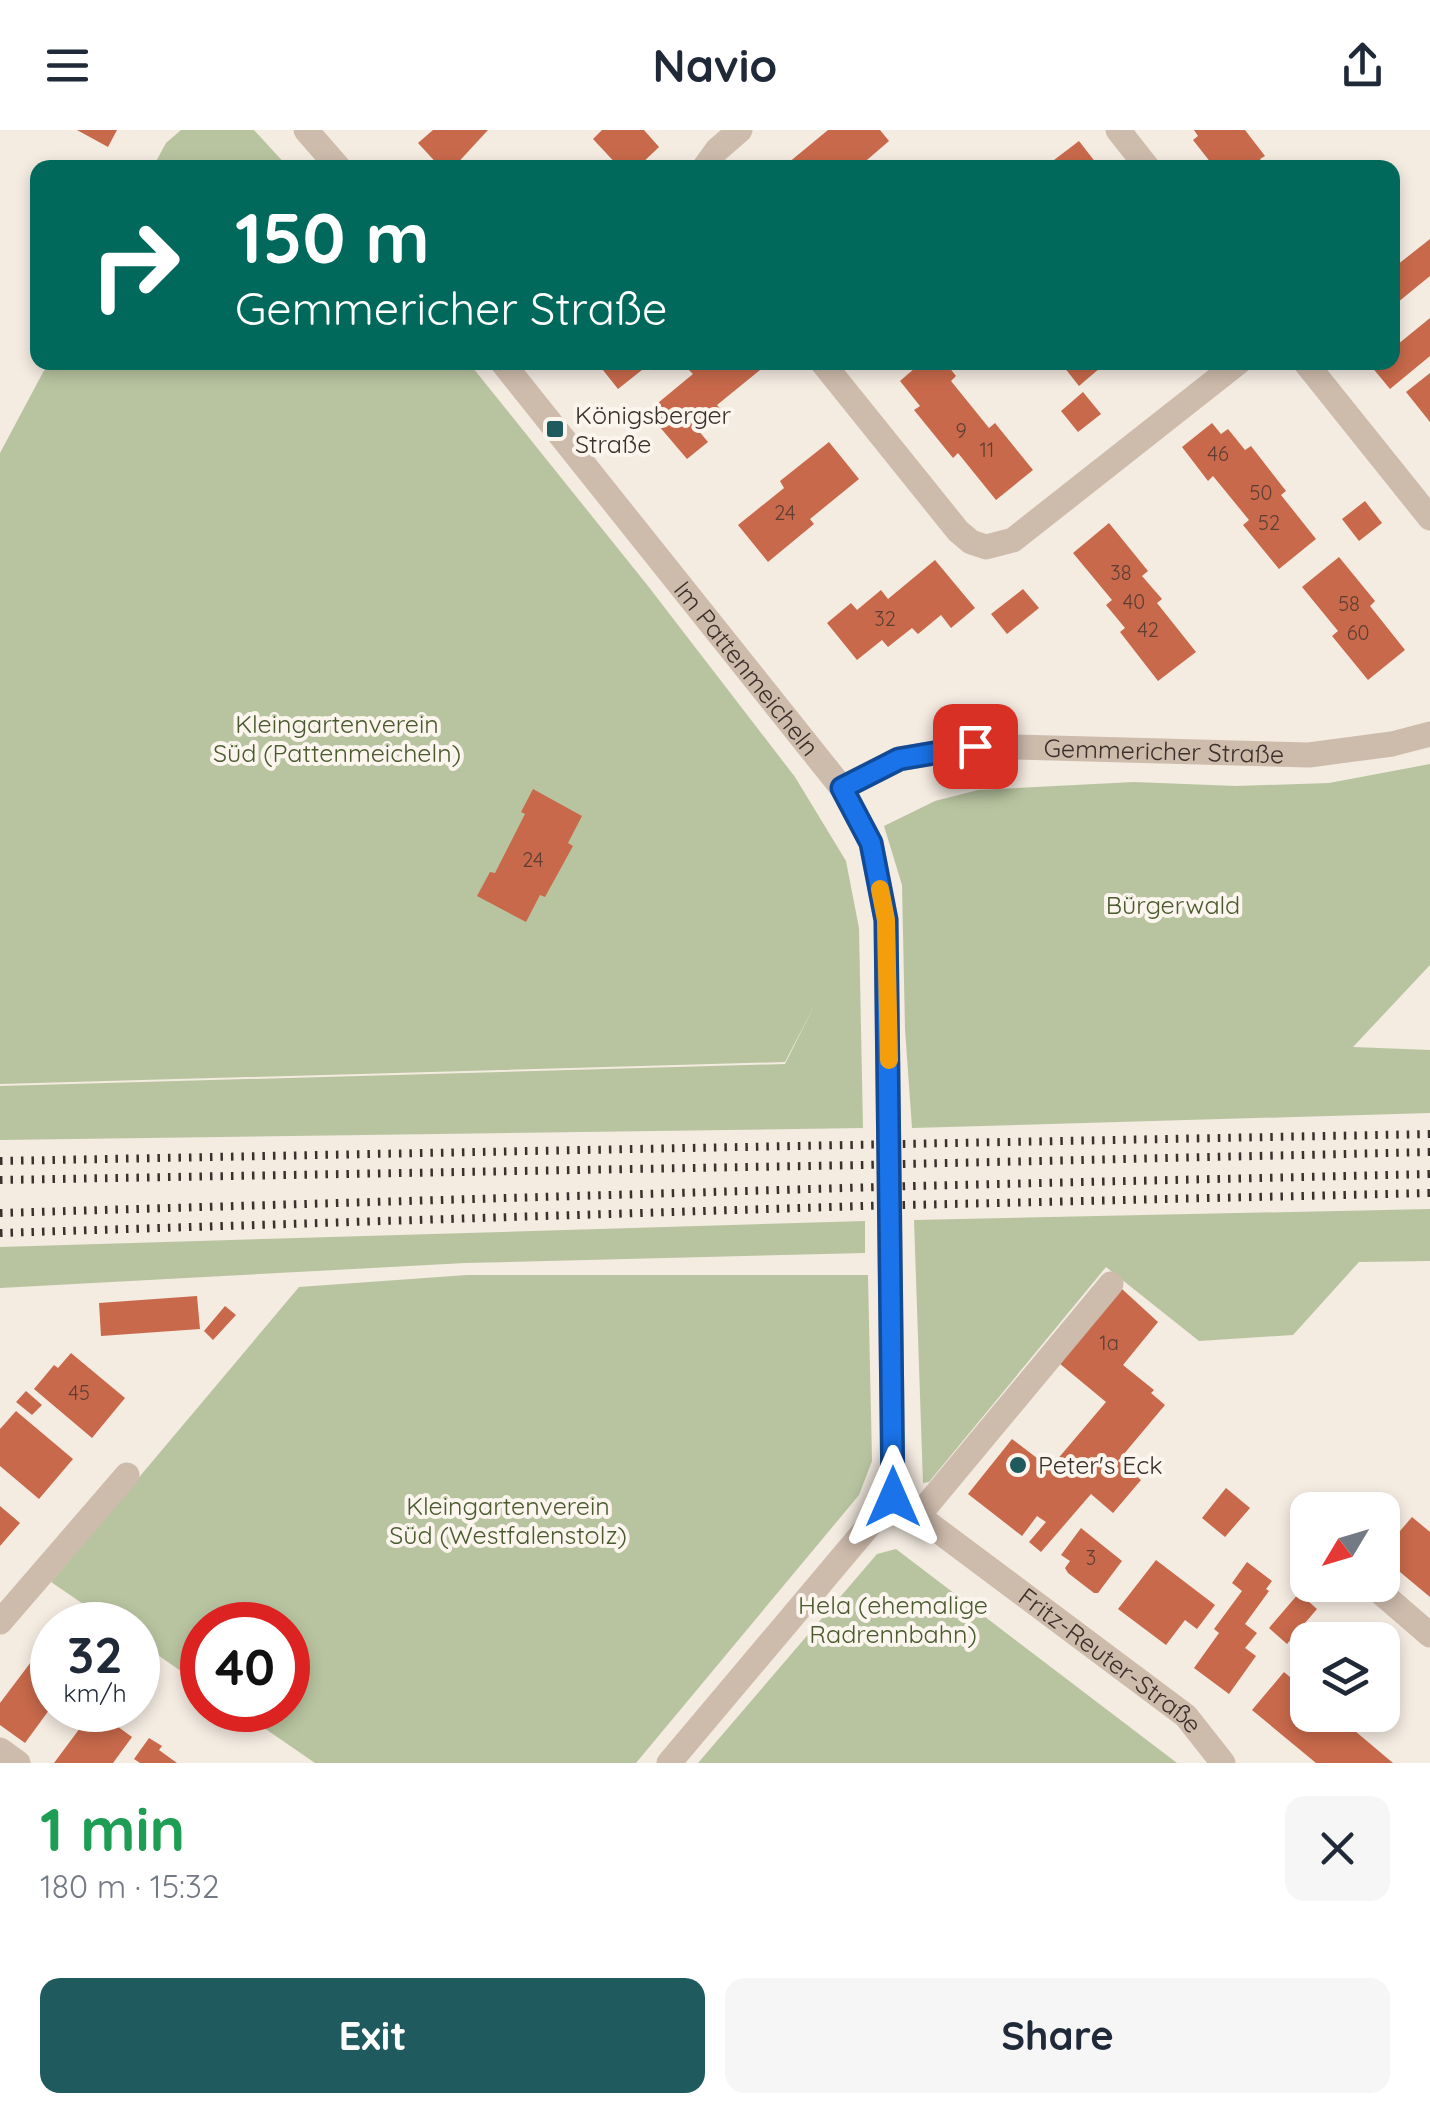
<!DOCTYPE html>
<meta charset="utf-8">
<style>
body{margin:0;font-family:Quicksand,sans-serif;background:#f6f6f7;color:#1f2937;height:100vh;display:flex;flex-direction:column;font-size:38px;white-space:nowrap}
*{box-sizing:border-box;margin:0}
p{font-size:32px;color:#747a83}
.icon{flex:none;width:55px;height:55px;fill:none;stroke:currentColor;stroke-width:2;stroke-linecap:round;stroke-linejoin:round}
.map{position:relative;height:1633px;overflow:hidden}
.drawer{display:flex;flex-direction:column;background:#fff;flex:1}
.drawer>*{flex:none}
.hud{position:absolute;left:30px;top:30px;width:1370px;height:210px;border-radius:20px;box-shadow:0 5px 15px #0003;background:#00695c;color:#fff;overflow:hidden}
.needle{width:65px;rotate:232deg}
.controls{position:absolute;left:1290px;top:1362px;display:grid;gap:20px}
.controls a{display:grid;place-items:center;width:110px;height:110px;border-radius:20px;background:#fff;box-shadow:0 5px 15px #0003;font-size:50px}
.speed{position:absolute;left:30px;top:1472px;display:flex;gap:20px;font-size:50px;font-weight:700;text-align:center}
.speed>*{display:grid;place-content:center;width:130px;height:130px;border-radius:50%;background:#fff;box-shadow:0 5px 15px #0003;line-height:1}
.speed small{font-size:25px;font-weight:400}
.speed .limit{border:15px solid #d22;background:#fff;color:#111}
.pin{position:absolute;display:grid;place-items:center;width:85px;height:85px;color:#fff;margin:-42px;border-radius:20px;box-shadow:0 5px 15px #0006}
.me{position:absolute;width:110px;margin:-55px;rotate:0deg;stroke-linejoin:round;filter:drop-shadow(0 0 8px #0008)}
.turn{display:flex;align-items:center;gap:35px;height:210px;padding:0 40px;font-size:45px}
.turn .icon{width:130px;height:130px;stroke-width:2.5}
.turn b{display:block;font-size:70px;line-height:85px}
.round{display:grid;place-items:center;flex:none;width:105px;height:105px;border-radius:20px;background:#f6f6f7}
.summary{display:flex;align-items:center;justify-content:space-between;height:170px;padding:0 40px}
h1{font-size:60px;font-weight:800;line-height:75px;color:#1e9e55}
.cta{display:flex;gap:20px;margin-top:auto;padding:20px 40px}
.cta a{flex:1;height:115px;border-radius:20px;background:#1f5a5e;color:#fff;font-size:40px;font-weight:800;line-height:115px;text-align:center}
.cta a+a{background:#f6f6f7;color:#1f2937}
header{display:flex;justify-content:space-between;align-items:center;height:130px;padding:0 40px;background:#fff;font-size:45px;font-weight:800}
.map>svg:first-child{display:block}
</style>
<header><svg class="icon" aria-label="menu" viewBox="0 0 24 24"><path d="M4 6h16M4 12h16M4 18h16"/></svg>Navio<svg class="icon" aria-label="share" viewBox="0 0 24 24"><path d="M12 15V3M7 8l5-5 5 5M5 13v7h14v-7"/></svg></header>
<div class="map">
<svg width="1430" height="1633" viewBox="0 0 1430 1633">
<rect width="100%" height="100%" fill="#f4ebe1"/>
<g fill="#b8c4a0">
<polygon points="181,0 254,0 288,37 153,37 166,13"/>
<polygon points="48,233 469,233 648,456 795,647 846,731 859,798 863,998 0,1010 0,956 785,934 814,876 785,932 0,954 0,323"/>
<polygon points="1430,634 1430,835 1353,917 1430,920 1430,983 912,998 905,899 902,755 884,696 935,671 978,660 1134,652 1236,656 1329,653"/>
<polygon points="1430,1079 1430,1131 1359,1132 1293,1205 1199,1211 1106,1137 929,1352 923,1353 914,1090"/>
<polygon points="865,1091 865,1123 465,1133 0,1158 0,1117"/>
<polygon points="467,1145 868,1145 872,1331 859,1365 636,1633 315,1633 238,1580 288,1580 288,1495 202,1495 202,1556 138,1511 138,1495 114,1495 51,1452 299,1157"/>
<polygon points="896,1419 1177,1633 698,1633 877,1424"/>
</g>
<g fill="#c8694b">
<polygon points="77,0 117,0 108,17"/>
<polygon points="433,0 488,0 453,38 441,38 418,13"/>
<polygon points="602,0 644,0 659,17 637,38 620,38 593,9"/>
<polygon points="828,0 880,0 889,11 860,36 862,38 782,38"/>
<polygon points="1194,0 1245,0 1265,26 1260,29 1267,38 1215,38 1193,10 1198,6"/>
<polygon points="1079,11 1100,38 1060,38 1054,30"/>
<polygon points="1430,109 1430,146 1392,177 1392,139"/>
<polygon points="1430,188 1430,226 1390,259 1371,236 1376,232 1392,232 1392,219"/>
<polygon points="603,232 652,232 618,259 599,235"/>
<polygon points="694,232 766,235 717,275 721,280 698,300 708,312 687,329 647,282 693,244 687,238"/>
<polygon points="922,232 945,232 956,246 951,251 989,298 995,293 1033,340 996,370 958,323 953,328 914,280 920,276 900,251"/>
<polygon points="1060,232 1107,232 1079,256"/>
<polygon points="1430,243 1430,292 1406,262"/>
<polygon points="1083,262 1101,284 1078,302 1061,281"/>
<polygon points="1212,293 1221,304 1228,299 1245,320 1251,316 1286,361 1281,365 1316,409 1279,439 1243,395 1249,390 1213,346 1208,351 1182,317"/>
<polygon points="829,312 859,349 810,389 814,394 768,432 738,395 784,358 780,351"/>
<polygon points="1365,371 1382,393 1359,411 1342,389"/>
<polygon points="1109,393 1148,441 1142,446 1162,469 1157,473 1196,522 1158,551 1120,502 1125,498 1106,475 1112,470 1073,423"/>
<polygon points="1339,427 1375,471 1370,476 1405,520 1368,550 1332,506 1338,501 1302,457"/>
<polygon points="935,430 975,478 951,498 941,485 918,504 912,498 888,517 882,510 857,530 827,493 851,473 857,480 881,460 888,469"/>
<polygon points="1023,459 1039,478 1007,504 991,484"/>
<polygon points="533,659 582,686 568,713 573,716 545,767 540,765 526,792 477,766 490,742 495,743 525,684 521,682"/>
<polygon points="1122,1159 1158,1192 1123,1235 1154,1260 1151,1263 1165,1275 1118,1331 1141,1350 1113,1383 1091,1364 1041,1422 1029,1412 1046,1392 1037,1386 1022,1406 968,1364 1012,1309 1050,1338 1106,1272 1059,1233"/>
<polygon points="197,1166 200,1199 101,1206 99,1173"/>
<polygon points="225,1176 236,1185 213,1210 204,1201"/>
<polygon points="71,1223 125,1268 92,1308 34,1259 54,1235 58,1238"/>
<polygon points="26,1261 42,1275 32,1285 16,1272"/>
<polygon points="16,1281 73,1329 39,1369 0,1336 0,1299"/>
<polygon points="1226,1358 1250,1378 1225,1407 1202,1388"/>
<polygon points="0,1376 20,1393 0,1416"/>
<polygon points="1412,1387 1430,1402 1430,1467 1382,1427 1382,1422"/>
<polygon points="1081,1398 1122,1431 1098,1463 1094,1463 1068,1443 1065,1438 1070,1431 1061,1425"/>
<polygon points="1156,1430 1215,1475 1197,1499 1185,1490 1166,1515 1118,1479"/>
<polygon points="1247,1432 1272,1451 1266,1459 1269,1461 1245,1494 1257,1503 1245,1518 1256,1526 1229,1564 1194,1538 1219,1503 1214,1499 1242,1461 1232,1453"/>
<polygon points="1299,1463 1317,1479 1287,1514 1269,1498"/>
<polygon points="34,1528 52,1541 52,1576 25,1613 0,1595 0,1573"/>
<polygon points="1284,1542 1308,1562 1308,1585 1336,1585 1393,1633 1316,1633 1252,1580"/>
<polygon points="71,1580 95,1580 132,1607 113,1633 54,1633 86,1590"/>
<polygon points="149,1608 162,1616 159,1620 177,1633 140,1633 134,1629"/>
</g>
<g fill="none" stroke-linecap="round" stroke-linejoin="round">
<g stroke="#cdbbac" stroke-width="25">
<polyline points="306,0 339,38"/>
<polyline points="1118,0 1148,38"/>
<polyline points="704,38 717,20 740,0"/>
<path id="s1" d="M502,232L842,658L871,713L886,790L893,1367"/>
<polyline points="822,232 958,401 971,412 986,417 1013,410 1239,232"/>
<polyline points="1305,232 1430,388"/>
<path id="s2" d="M842,658L899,629L975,616L1309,625L1392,614L1430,604"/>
<path id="s3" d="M893,1367L1186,1586L1223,1633"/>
<polyline points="918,1386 1111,1154"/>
<polyline points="1372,1455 1430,1505"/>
<polyline points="0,1492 127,1345"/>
<polyline points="0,1620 18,1633"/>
<polyline points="669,1633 893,1367"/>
</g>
<g stroke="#3b302b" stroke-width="8" stroke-dasharray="2.5 8" stroke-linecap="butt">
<polyline points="0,1031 1430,1004"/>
<polyline points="0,1050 863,1035 1430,1022"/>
<polyline points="0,1083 913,1056 1430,1044"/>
<polyline points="0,1103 864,1076 1430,1063"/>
</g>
</g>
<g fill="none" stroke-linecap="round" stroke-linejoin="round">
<defs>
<polyline id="route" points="893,1367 886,790 871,713 842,658 899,629 975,616"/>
</defs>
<use href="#route" stroke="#114b97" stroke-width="25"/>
<use href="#route" stroke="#1a73e8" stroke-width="18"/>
<polyline stroke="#f59e0b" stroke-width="18" points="880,759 886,790 889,930"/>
</g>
<g fill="#1f5a5e" stroke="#fbf5ee" stroke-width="4">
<rect x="545" y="289" width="20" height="20" rx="5"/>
<circle cx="1018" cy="1335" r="10"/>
</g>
<g text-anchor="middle" stroke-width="8" stroke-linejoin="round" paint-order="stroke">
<g font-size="20" fill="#5e3e33">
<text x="961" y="308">9</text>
<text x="987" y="327">11</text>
<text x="1218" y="331">46</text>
<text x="1261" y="370">50</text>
<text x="785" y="390">24</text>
<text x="1269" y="400">52</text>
<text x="1121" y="450">38</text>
<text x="1134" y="479">40</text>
<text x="1349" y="481">58</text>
<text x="885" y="496">32</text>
<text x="1148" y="507">42</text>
<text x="1358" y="510">60</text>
<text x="533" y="737">24</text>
<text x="1109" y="1220">1a</text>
<text x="79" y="1270">45</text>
<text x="1091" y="1435">3</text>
</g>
<g font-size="25" fill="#3b302b" stroke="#fbf5ee" text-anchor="start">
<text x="575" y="294">Königsberger<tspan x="575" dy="29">Straße</tspan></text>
<text x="1038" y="1344">Peter's Eck</text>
</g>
<g font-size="25" fill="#3b302b" stroke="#fbf5ee">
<text dy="9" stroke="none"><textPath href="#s1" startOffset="392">Im Pattenmeicheln</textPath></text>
<text dy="9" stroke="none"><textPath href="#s2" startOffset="330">Gemmericher Straße</textPath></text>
<text dy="9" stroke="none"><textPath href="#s3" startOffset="272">Fritz-Reuter-Straße</textPath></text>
</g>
<g font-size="25" fill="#4a5a2e" stroke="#fbf5ee">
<text x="337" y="603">Kleingartenverein<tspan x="337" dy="29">Süd (Pattenmeicheln)</tspan></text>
<text x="1173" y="784">Bürgerwald</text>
<text x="508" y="1385">Kleingartenverein<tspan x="508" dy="29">Süd (Westfalenstolz)</tspan></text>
<text x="893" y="1484">Hela (ehemalige<tspan x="893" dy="29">Radrennbahn)</tspan></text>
</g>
</g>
</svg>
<div class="controls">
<a><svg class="needle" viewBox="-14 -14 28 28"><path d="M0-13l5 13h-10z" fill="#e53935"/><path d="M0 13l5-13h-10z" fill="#747a83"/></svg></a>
<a><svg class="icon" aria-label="layers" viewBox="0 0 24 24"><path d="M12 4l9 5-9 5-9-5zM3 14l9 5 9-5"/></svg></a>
</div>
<div class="speed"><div>32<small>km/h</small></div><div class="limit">40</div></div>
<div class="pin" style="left:975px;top:616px;background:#d93025"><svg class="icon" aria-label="arrive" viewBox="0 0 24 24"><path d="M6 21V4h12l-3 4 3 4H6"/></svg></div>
<svg class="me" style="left:893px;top:1367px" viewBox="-20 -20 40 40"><path d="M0-17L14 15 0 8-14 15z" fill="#1a73e8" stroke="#fff" stroke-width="4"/></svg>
<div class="hud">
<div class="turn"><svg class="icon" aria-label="right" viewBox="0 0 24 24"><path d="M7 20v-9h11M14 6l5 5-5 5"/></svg><div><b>150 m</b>Gemmericher Straße</div></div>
</div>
</div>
<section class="drawer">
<div class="summary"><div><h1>1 min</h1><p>180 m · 15:32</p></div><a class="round"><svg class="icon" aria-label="close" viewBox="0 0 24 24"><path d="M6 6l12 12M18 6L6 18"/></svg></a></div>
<div class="cta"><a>Exit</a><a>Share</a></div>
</section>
